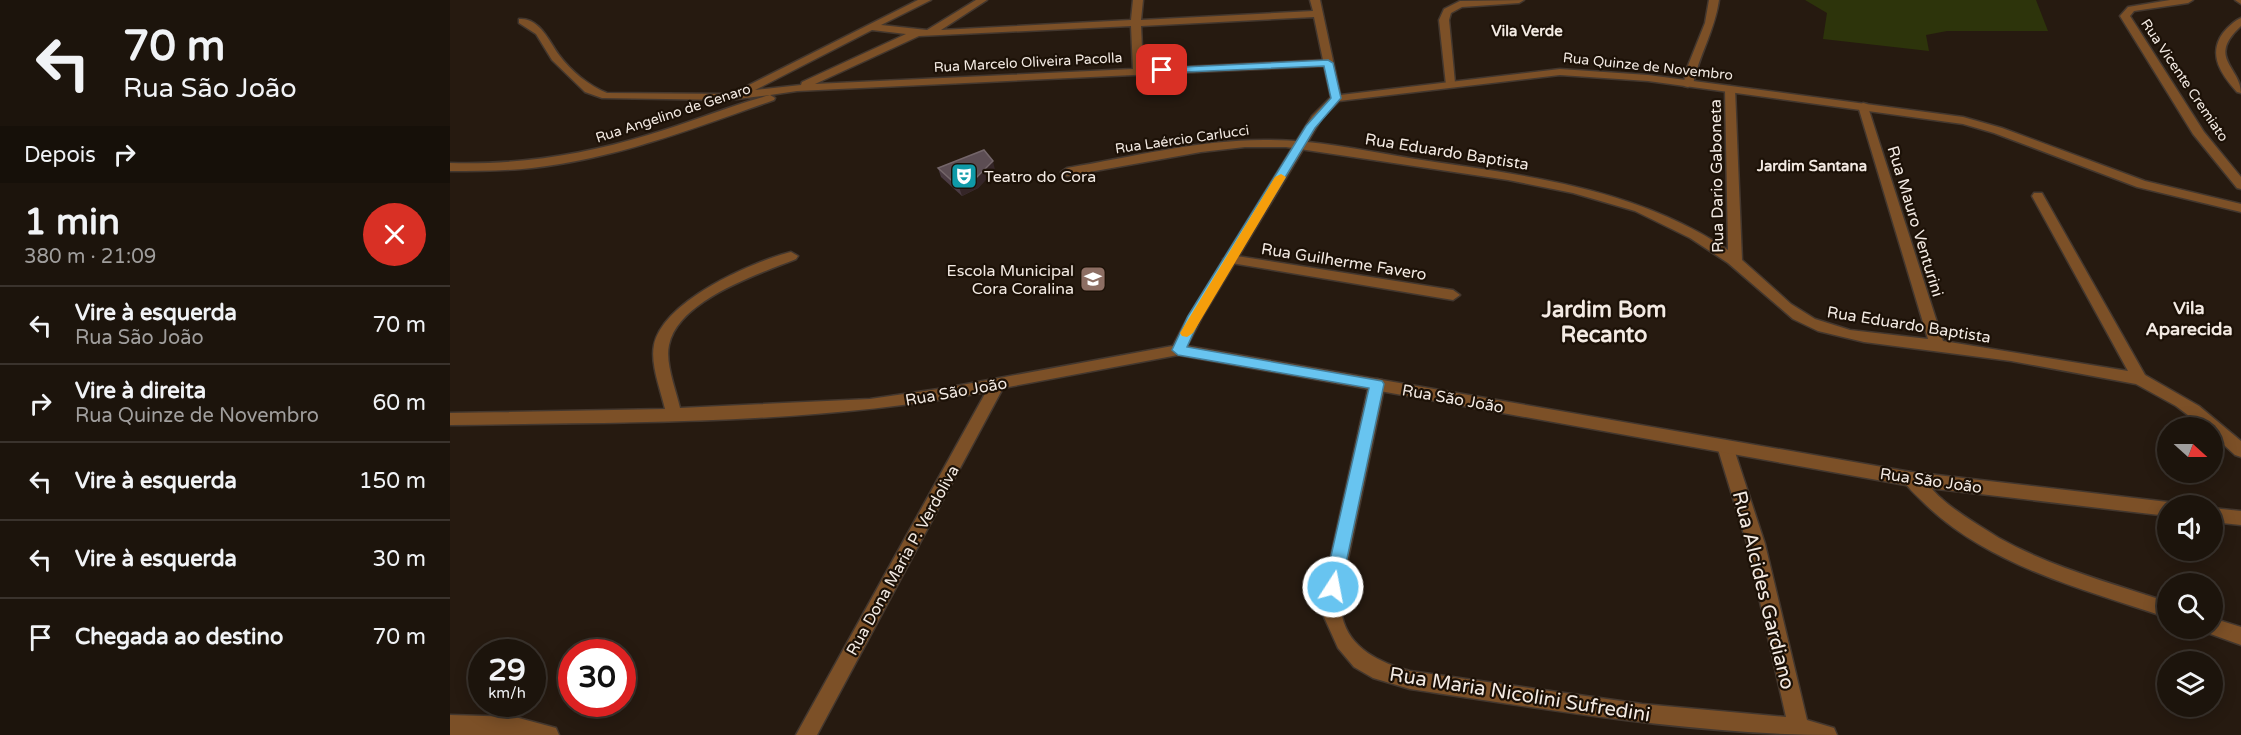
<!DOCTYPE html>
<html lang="pt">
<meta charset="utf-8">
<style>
body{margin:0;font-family:"Varela Round",sans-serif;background:#251d15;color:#f1f3f6;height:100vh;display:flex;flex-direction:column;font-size:22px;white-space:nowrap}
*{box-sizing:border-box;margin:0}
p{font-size:20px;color:#a09e9d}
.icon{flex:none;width:33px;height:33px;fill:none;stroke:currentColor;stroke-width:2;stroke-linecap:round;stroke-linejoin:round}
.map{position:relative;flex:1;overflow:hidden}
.details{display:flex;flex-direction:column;background:#1c140c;width:450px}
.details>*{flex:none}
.guide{background:#1c140c;color:#f1f3f6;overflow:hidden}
.needle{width:39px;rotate:111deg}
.buttons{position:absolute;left:1707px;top:417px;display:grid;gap:12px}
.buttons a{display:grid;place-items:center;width:66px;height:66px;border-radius:50%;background:#1c140c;box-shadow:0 3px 15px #0003,0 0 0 2px #3a332d;font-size:30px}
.speed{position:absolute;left:18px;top:639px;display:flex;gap:12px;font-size:30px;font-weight:700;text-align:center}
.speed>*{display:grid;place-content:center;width:78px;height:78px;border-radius:50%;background:#1c140c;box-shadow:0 3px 15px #0003,0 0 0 2px #3a332d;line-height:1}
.speed small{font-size:15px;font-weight:400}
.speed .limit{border:9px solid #d22;background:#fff;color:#111}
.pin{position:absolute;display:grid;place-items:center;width:51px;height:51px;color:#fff;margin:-26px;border-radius:12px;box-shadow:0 3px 9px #0006}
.me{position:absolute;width:66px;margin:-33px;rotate:11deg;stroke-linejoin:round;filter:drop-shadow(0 0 4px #0008)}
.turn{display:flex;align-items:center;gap:21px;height:126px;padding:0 24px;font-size:27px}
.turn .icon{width:78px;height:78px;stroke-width:2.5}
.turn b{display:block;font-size:42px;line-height:51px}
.then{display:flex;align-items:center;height:57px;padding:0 24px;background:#0003;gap:12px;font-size:22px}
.round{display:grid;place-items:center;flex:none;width:63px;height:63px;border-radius:32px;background:#251d15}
.summary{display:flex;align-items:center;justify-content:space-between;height:102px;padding:0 24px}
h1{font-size:36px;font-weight:700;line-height:45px}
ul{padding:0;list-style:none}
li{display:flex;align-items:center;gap:18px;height:78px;padding:0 24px;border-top:2px solid #3a332d}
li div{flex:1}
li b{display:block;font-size:22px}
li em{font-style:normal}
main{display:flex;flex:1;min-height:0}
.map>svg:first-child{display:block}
</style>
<main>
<section class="details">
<div class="guide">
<div class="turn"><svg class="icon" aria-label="left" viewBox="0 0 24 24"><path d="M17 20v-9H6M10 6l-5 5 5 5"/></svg><div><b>70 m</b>Rua São João</div></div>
<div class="then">Depois<svg class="icon" aria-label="right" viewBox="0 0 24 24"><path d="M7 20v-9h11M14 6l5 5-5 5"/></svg></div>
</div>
<div class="summary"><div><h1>1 min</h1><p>380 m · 21:09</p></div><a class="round" style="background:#d93025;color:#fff"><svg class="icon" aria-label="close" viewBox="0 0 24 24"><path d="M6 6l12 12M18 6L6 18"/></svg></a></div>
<ul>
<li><svg class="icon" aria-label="left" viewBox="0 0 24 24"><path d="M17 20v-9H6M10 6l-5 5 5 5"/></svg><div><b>Vire à esquerda</b><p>Rua São João</p></div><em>70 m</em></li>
<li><svg class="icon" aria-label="right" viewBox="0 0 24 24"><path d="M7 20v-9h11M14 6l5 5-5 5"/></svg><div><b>Vire à direita</b><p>Rua Quinze de Novembro</p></div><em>60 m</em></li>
<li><svg class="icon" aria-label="left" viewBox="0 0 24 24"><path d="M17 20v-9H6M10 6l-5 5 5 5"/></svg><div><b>Vire à esquerda</b></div><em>150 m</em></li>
<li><svg class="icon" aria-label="left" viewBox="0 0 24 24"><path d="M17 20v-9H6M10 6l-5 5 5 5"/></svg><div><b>Vire à esquerda</b></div><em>30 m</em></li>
<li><svg class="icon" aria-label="arrive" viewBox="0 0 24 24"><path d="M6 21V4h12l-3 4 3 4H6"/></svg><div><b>Chegada ao destino</b></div><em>70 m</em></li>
</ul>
</section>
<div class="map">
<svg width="1791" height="735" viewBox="0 0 1791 735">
<rect width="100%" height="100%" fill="#261a10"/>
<polygon fill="#2d340b" points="1355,0 1586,0 1598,31 1497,31 1476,35 1479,51 1373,39 1377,13"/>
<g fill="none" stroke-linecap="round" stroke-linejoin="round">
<defs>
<g id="minor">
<path d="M468,0H481L431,25L477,30L526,0H537L491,30L681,20L683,0H693L691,20L863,11L860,0H870L891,98L886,101L881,98L874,66L347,91L320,95L325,98L324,100C245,128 165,159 82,168C55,171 28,171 0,171V163C68,165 133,155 198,135C239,123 279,106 320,95L279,100L152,98L135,92L102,60L86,34L69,23V19C89,17 99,41 109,55C121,71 139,86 157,93L279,94L296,91L294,89L295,87ZM864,17L873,60L693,69L691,26ZM681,26L683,69L365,84L469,36ZM422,30L456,34L352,82L351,85L305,90Z"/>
<polygon points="1074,0 1069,3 1012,7 1001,13 999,20 1005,83 1000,86 996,85 989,20 994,9 1010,1"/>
<path d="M1259,0H1269C1265,30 1249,55 1243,84L1238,87L1234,86L1235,73L1255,23Z"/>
<polygon points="1720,0 1743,0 1738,3 1684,11 1680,16 1754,132 1791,177 1791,189 1787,188 1743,134 1670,16 1678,7"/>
<polygon points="1785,0 1791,0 1791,4"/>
<path d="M1791,18V26C1756,58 1791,67 1791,93L1787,92C1772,75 1757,55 1773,33C1778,27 1784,21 1791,18Z"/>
<path d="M1280,86L1285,89L1292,260L1341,304L1365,319L1400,330L1478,339L1408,106L1413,103L1417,104L1493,341L1678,371L1582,196L1584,193H1592L1695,375L1749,406L1791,441V457L1785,455L1762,434V428H1755L1726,406L1686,384L1561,361L1414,342L1368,331L1343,319L1278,263L1240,238L1185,211L1123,193L1058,180L836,147H795L751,152L617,176L611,172L617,168C682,157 748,140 814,140C863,139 911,150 959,158C1069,175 1183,186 1278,250L1275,89Z"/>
<path d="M341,252L348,256L346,259C309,274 228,300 219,345C215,363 226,390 230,408L420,399L495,388L728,345L735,350L728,355L553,388L367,735H346L536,392C360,425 179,422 0,425V413L215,409C211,391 200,364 204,345C213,301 301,262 341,252Z"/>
<polygon points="780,255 1003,290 1010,295 1003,300 775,262 773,259"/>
<path d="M927,379L932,380L935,384L892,587C892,596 891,607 892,616C899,649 931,663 960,671L1192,704L1336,717L1297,544L1267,446L1269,442L1275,440L1281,442L1283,446L1315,544L1357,720L1384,728L1387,735C1243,735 1103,710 960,689L923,678L904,667L888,648L874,617V587L919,384L922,380Z"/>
<path d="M1461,472C1474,477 1482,491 1492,499C1509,514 1530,526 1549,538C1601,567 1661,583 1718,602V618C1633,589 1535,565 1471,500C1464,493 1457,487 1453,479L1455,474Z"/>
<polygon points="1762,618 1791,627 1791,645 1755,632 1754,628 1762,628"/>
</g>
<g id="tertiary">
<polygon points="1110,69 1198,75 1513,117 1552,128 1695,181 1791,204 1791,212 1687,187 1544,133 1513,124 1198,81 1110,75 889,101 872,118 752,317 737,346 1461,472 1718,502 1725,506 1718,506 1718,516 1461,486 723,354 721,350 738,317 862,116 882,96"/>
<polygon points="1762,508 1791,511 1791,525 1762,522"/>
<polygon points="0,715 65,717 106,728 109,735 0,735"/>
</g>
</defs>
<use href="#minor" stroke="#43372e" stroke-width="3"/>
<use href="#tertiary" stroke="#43372e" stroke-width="3"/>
<use href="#minor" fill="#7c5027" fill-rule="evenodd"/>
<use href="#tertiary" fill="#7c5027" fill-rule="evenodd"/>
</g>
<polygon fill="#4a3a42" points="488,168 545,170 528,188 512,196 491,177"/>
<polygon fill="#342527" points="543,161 545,170 528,188 512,196 509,187"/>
<polygon fill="#5c4d53" stroke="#74666a" stroke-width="1.5" points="534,150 543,161 525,179 509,187 488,168"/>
<polygon fill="#68c4f0" stroke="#447f9c" stroke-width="1.5" points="878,60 883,63 891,98 865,128 751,316 737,347 932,381 934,384 891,587 889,592 883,594 877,592 874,587 919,388 728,355 722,350 738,316 856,126 881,98 874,66 712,73 707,70 712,68"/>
<polygon fill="#f59e0b" points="831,174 836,177 743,333 737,337 732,336 730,333 825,177"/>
<defs>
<symbol id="theatre-square" viewBox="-11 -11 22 22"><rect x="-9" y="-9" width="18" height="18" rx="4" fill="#0f9aa8" stroke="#1c1107"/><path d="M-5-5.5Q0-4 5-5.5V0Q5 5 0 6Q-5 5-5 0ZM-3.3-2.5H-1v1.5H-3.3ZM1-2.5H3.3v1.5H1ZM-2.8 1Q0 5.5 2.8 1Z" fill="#fff"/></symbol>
<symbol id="school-square" viewBox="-11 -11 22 22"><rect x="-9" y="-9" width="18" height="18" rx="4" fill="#8d6e63" stroke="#1c1107"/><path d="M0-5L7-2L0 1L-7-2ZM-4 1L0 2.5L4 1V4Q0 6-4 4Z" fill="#fff"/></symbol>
</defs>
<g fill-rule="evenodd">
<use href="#theatre-square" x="499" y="161" width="30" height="30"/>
<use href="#school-square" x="628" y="264" width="30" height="30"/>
</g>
<g text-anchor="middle" stroke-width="4.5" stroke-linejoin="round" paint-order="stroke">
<g font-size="14" fill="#f3eae3" stroke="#1c1107">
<text transform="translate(578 62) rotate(-3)" y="5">Rua Marcelo Oliveira Pacolla</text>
<text transform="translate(1198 66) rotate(6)" y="5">Rua Quinze de Novembro</text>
<text transform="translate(1735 80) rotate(56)" y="5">Rua Vicente Cremiato</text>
<text transform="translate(223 113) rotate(-18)" y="5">Rua Angelino de Genaro</text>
<text transform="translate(732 139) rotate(-8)" y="5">Rua Laércio Carlucci</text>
</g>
<g font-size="15" font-weight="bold" fill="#f3eae3" stroke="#1c1107">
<text x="1077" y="36">Vila Verde</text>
<text x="1362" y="171">Jardim Santana</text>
</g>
<g font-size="16" fill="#f3eae3" stroke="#1c1107">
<text transform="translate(997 151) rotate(9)" y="6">Rua Eduardo Baptista</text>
<text transform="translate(1266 176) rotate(-91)" y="6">Rua Dario Gaboneta</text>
<text transform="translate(1466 221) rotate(73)" y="6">Rua Mauro Venturini</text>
<text transform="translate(894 261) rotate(9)" y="6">Rua Guilherme Favero</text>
<text transform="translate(1459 324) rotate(9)" y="6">Rua Eduardo Baptista</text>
<text transform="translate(506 391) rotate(-10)" y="6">Rua São João</text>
<text transform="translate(1003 398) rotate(10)" y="6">Rua São João</text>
<text transform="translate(1481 480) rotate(8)" y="6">Rua São João</text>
<text transform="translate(452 560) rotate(-61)" y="6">Rua Dona Maria P. Verdoliva</text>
</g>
<g font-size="16" fill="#f3eae3" stroke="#1c1107" text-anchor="start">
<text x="534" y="182">Teatro do Cora</text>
<text x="624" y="276" text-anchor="end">Escola Municipal<tspan x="624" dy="18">Cora Coralina</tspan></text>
</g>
<g font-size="18" font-weight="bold" fill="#f3eae3" stroke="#1c1107">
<text x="1739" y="314">Vila<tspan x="1739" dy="21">Aparecida</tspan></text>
</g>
<g font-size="20" fill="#f3eae3" stroke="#1c1107">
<text transform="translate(1314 590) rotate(76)" y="7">Rua Alcides Gardiano</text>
<text transform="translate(1070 694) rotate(9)" y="7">Rua Maria Nicolini Sufredini</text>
</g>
<g font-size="22" font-weight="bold" fill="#f3eae3" stroke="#1c1107">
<text x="1154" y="317">Jardim Bom<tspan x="1154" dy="25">Recanto</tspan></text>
</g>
</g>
</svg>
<div class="buttons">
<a><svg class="needle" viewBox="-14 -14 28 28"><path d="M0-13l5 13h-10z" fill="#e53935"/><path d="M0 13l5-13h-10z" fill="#a09e9d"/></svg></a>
<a><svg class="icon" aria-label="sound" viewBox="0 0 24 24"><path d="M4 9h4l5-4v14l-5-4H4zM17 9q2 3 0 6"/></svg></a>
<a><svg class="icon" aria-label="search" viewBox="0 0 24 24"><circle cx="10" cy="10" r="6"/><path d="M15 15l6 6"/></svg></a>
<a><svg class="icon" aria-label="layers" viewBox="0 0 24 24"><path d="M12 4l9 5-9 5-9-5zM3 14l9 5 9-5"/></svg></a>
</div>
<div class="speed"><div>29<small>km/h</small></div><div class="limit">30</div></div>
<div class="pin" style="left:712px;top:70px;background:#d93025"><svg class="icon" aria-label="arrive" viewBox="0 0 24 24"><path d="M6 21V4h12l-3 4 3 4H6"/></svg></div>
<svg class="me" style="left:883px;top:587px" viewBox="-20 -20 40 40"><circle r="17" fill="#68c4f0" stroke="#fff" stroke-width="3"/><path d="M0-11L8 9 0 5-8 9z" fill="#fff"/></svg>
</div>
</main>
